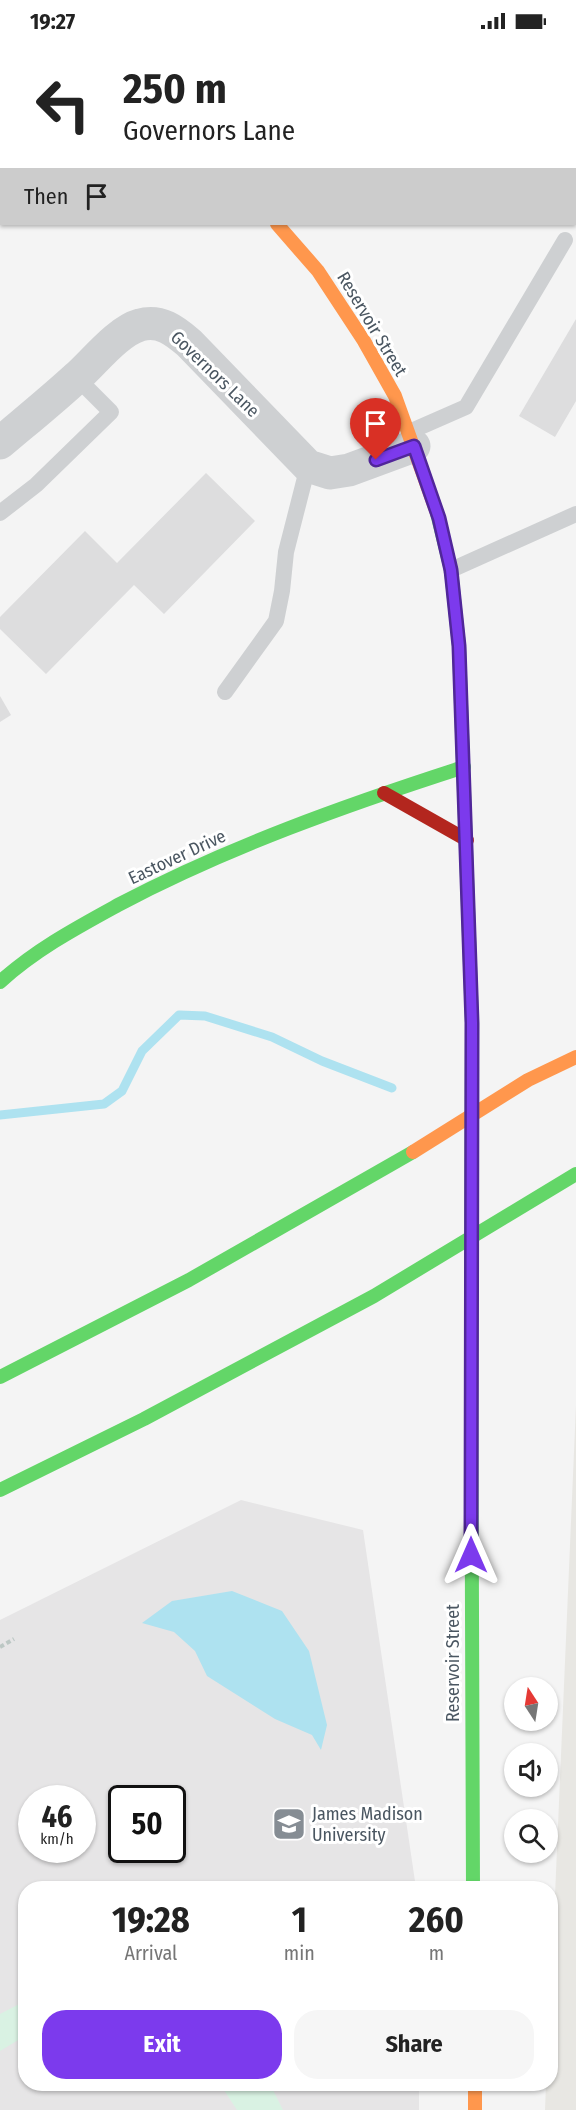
<!DOCTYPE html>
<style>
body{margin:0;font-family:"Fira Sans Condensed",sans-serif;background:#f6f6f6;color:#222;height:100vh;display:flex;flex-direction:column;font-size:22px;white-space:nowrap}
*{box-sizing:border-box;margin:0}
p{font-size:20px;color:#767676}
.icon{flex:none;width:33px;height:33px;fill:none;stroke:currentColor;stroke-width:2;stroke-linecap:round;stroke-linejoin:round}
.map{position:relative;flex:1;overflow:hidden}
.sheet{position:absolute;left:18px;top:1839px;width:540px;height:210px;display:flex;flex-direction:column;background:#fff;border-radius:24px;box-shadow:0 2px 4px #0004}
.sheet>*{flex:none}
.hud{position:absolute;left:0px;top:0px;width:576px;height:183px;box-shadow:0 2px 4px #0004;background:#fff;color:#222;overflow:hidden}
.needle{width:39px;rotate:348deg}
.buttons{position:absolute;left:504px;top:1635px;display:grid;gap:12px}
.buttons a{display:grid;place-items:center;width:54px;height:54px;border-radius:50%;background:#fff;box-shadow:0 2px 4px #0004;font-size:30px}
.speed{position:absolute;left:18px;top:1743px;display:flex;gap:12px;font-size:30px;font-weight:700;text-align:center}
.speed>*{display:grid;place-content:center;width:78px;height:78px;border-radius:50%;background:#fff;box-shadow:0 2px 4px #0004;line-height:1}
.speed small{font-size:15px;font-weight:400}
.speed .limit{border:3px solid #111;border-radius:9px;background:#fff;color:#111}
.pin{position:absolute;display:grid;place-items:center;width:51px;height:51px;color:#fff;margin:-62px -26px;border-radius:50% 50% 50% 0;rotate:-45deg;box-shadow:0 0 6px #0007}
.pin .icon{rotate:45deg}
.me{position:absolute;width:66px;margin:-33px;rotate:0deg;stroke-linejoin:round;filter:drop-shadow(0 0 4px #0008)}
.turn{display:flex;align-items:center;gap:21px;height:126px;padding:0 24px;font-size:27px}
.turn .icon{width:78px;height:78px;stroke-width:2.5}
.turn b{display:block;font-size:42px;line-height:51px}
.then{display:flex;align-items:center;height:57px;padding:0 24px;background:#0003;gap:12px;font-size:22px}
.eta{display:flex;justify-content:space-evenly;align-items:center;height:102px;text-align:center}
.eta b{font-size:36px;font-weight:700;line-height:42px}
.action{display:flex;gap:12px;margin-top:auto;padding:12px 24px}
.action a{flex:1;height:69px;border-radius:24px;background:#7c3aed;color:#fff;font-size:24px;font-weight:700;line-height:69px;text-align:center}
.action a+a{background:#f6f6f6;color:#222}
.status{display:flex;justify-content:space-between;align-items:center;height:42px;padding:0 30px;background:#fff;direction:ltr}
.status svg{height:16px;fill:currentColor}
.map>svg:first-child{display:block}
</style>
<div class="status"><b>19:27</b><svg viewBox="0 0 49 12"><path d="M0 12V9h3v3zM5 12V6h3v6zM10 12V3h3v9zM15 12V0h3v12zM26 1h20v11H26zM47 4h2v5h-2z"/></svg></div>
<div class="map">
<svg width="576" height="2068" viewBox="0 0 576 2068">
<rect width="100%" height="100%" fill="#f4f4f4"/>
<polygon fill="#e8e7e3" points="576,1363 576,2068 545,2068 546,2042 550,2042 551,1947"/>
<path fill="#e6e5e6" fill-rule="evenodd" d="M241,1458L363,1488L416,1846H26V2042H419V2068H0V1578ZM32,1756H82V1808H32ZM122,1756H172V1808H122Z"/>
<g fill="#d9f2e3">
<polygon points="25,1959 25,1994 0,2009 0,1972"/>
<polygon points="220,2042 270,2042 283,2068 237,2068"/>
</g>
<polygon fill="#aee2f0" points="232,1549 282,1569 309,1609 327,1683 321,1708 312,1693 275,1677 207,1634 195,1609 174,1590 142,1581 172,1559"/>
<g fill="none" stroke-linecap="round" stroke-linejoin="round">
<polyline stroke="#aee2f0" stroke-width="9" points="0,1073 104,1062 122,1049 142,1009 179,973 205,974 272,995 322,1019 392,1046"/>
</g>
<g fill="#ddddde">
<polygon points="576,277 576,359 555,395 519,374"/>
<polygon points="206,431 255,479 164,572 134,543 46,632 0,587 0,575 85,489 117,521"/>
<polygon points="0,654 11,673 0,680"/>
</g>
<g fill="none" stroke-linecap="round" stroke-linejoin="round">
<polyline stroke="#bcc7c4" stroke-width="4" stroke-dasharray="4.5 3" stroke-linecap="butt" points="0,1605 14,1597"/>
<g stroke="#ced0d2" stroke-width="16">
<polyline points="370,0 372,2"/>
<polyline points="409,390 466,365 565,198"/>
<polyline points="0,471 36,443 111,370 77,336"/>
<polyline points="451,528 576,472"/>
<polyline points="225,650 276,579 282,549 286,510 308,424"/>
</g>
<g stroke="#ced0d2" stroke-width="33">
<polyline points="436,2 437,0"/>
<path d="M0,401C26,379 52,358 77,335C94,320 118,289 140,283C160,277 175,289 189,301L308,424L330,431L349,428L414,404"/>
</g>
<g stroke="#63d668" stroke-width="14">
<polyline points="54,0 56,2"/>
<polyline points="437,471 451,528 459,604 472,981"/>
<path d="M0,940C35,908 76,886 118,863C228,805 346,763 464,725"/>
<polyline points="471,1294 473,1846"/>
<polyline points="0,1335 189,1238 413,1110"/>
<polyline points="0,1448 144,1377 374,1254 576,1132"/>
</g>
<g stroke="#ff974d" stroke-width="14">
<polyline points="277,182 318,229 364,299 395,354 437,471"/>
<polyline points="413,1110 528,1038 576,1015"/>
<polyline points="475,2042 475,2068"/>
</g>
<polyline stroke="#b3261e" stroke-width="14" points="384,751 467,798"/>
<polyline stroke="#63d668" stroke-width="14" points="471,1294 472,981"/>
</g>
<g fill="none" stroke-linecap="round" stroke-linejoin="round">
<defs>
<polyline id="route" points="376,418 414,404 439,476 451,528 459,604 472,981 471,1513"/>
</defs>
<use href="#route" stroke="#51269a" stroke-width="15"/>
<use href="#route" stroke="#7c3aed" stroke-width="10"/>
</g>
<defs>
<symbol id="university-square" viewBox="-11 -11 22 22"><rect x="-9" y="-9" width="18" height="18" rx="4" fill="#868d94" stroke="#fff"/><path d="M0-5L7-2L0 1L-7-2ZM-4 1L0 2.5L4 1V4Q0 6-4 4Z" fill="#fff"/></symbol>
</defs>
<g fill-rule="evenodd">
<use href="#university-square" x="270" y="1763" width="38" height="38"/>
</g>
<g text-anchor="middle" stroke-width="6" stroke-linejoin="round" paint-order="stroke">
<g font-size="18" fill="#4a5661" stroke="#fff">
<text transform="translate(372 282) rotate(59)" y="6">Reservoir Street</text>
<text transform="translate(215 332) rotate(44)" y="6">Governors Lane</text>
<text transform="translate(177 815) rotate(-25)" y="6">Eastover Drive</text>
<text transform="translate(453 1621) rotate(-90)" y="6">Reservoir Street</text>
</g>
<g font-size="18" fill="#4a5661" stroke="#fff" text-anchor="start">
<text x="312" y="1778">James Madison<tspan x="312" dy="21">University</tspan></text>
</g>
</g>
</svg>
<div class="buttons">
<a><svg class="needle" viewBox="-14 -14 28 28"><path d="M0-13l5 13h-10z" fill="#e53935"/><path d="M0 13l5-13h-10z" fill="#767676"/></svg></a>
<a><svg class="icon" aria-label="sound" viewBox="0 0 24 24"><path d="M4 9h4l5-4v14l-5-4H4zM17 9q2 3 0 6"/></svg></a>
<a><svg class="icon" aria-label="search" viewBox="0 0 24 24"><circle cx="10" cy="10" r="6"/><path d="M15 15l6 6"/></svg></a>
</div>
<div class="speed"><div>46<small>km/h</small></div><div class="limit">50</div></div>
<div class="pin" style="left:376px;top:418px;background:#d93025"><svg class="icon" aria-label="arrive" viewBox="0 0 24 24"><path d="M6 21V4h12l-3 4 3 4H6"/></svg></div>
<svg class="me" style="left:471px;top:1513px" viewBox="-20 -20 40 40"><path d="M0-17L14 15 0 8-14 15z" fill="#7c3aed" stroke="#fff" stroke-width="4"/></svg>
<div class="hud">
<div class="turn"><svg class="icon" aria-label="left" viewBox="0 0 24 24"><path d="M17 20v-9H6M10 6l-5 5 5 5"/></svg><div><b>250 m</b>Governors Lane</div></div>
<div class="then">Then<svg class="icon" aria-label="arrive" viewBox="0 0 24 24"><path d="M6 21V4h12l-3 4 3 4H6"/></svg></div>
</div>
<section class="sheet">
<div class="eta">
<div><b>19:28</b><p>Arrival</p></div>
<div><b>1</b><p>min</p></div>
<div><b>260</b><p>m</p></div>
</div>
<div class="action"><a>Exit</a><a>Share</a></div>
</section>
</div>
